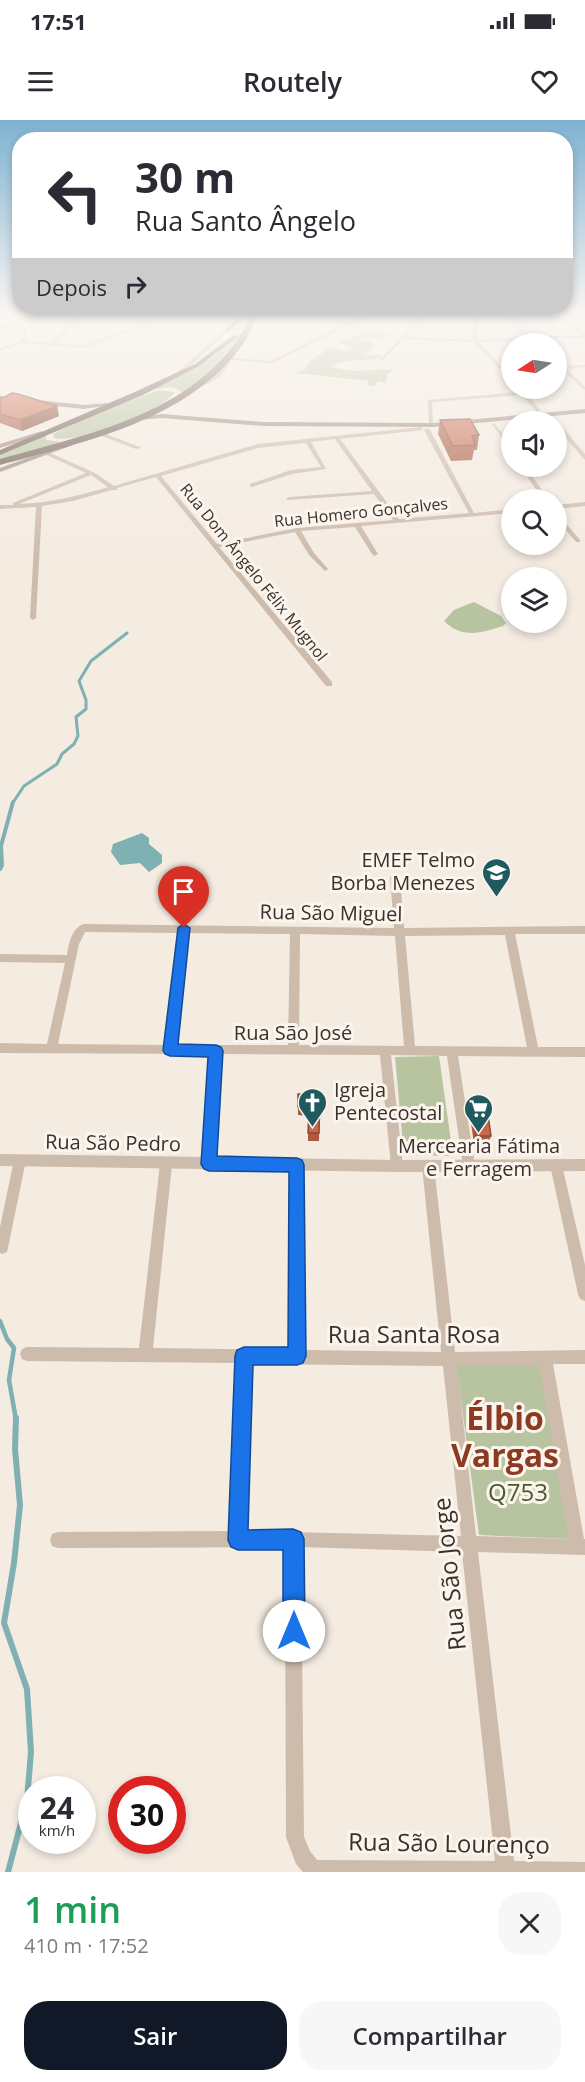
<!DOCTYPE html>
<html lang="pt">
<meta charset="utf-8">
<style>
body{margin:0;font-family:"Open Sans",sans-serif;background:#f7f7f7;color:#2b2b33;height:100vh;display:flex;flex-direction:column;font-size:22px;white-space:nowrap}
*{box-sizing:border-box;margin:0}
p{font-size:20px;color:#7c7c81}
.icon{flex:none;width:33px;height:33px;fill:none;stroke:currentColor;stroke-width:2;stroke-linecap:round;stroke-linejoin:round}
.map{position:relative;height:1752px;overflow:hidden}
.drawer{display:flex;flex-direction:column;background:#fff;flex:1}
.drawer>*{flex:none}
.top-card{position:absolute;left:12px;top:12px;width:561px;height:183px;border-radius:24px;box-shadow:0 3px 9px #0003;background:#fff;color:#2b2b33;overflow:hidden}
.needle{width:39px;rotate:258deg}
.tools{position:absolute;left:501px;top:213px;display:grid;gap:12px}
.tools a{display:grid;place-items:center;width:66px;height:66px;border-radius:50%;background:#fff;box-shadow:0 3px 9px #0003;font-size:30px}
.speed{position:absolute;left:18px;top:1656px;display:flex;gap:12px;font-size:30px;font-weight:700;text-align:center}
.speed>*{display:grid;place-content:center;width:78px;height:78px;border-radius:50%;background:#fff;box-shadow:0 3px 9px #0003;line-height:1}
.speed small{font-size:15px;font-weight:400}
.speed .limit{border:9px solid #d22;background:#fff;color:#111}
.pin{position:absolute;display:grid;place-items:center;width:51px;height:51px;color:#fff;margin:-62px -26px;border-radius:50% 50% 50% 0;rotate:-45deg;box-shadow:0 0 6px #0007}
.pin .icon{rotate:45deg}
.me{position:absolute;width:66px;margin:-33px;rotate:0deg;stroke-linejoin:round;filter:drop-shadow(0 0 4px #0008)}
.turn{display:flex;align-items:center;gap:21px;height:126px;padding:0 24px;font-size:27px}
.turn .icon{width:78px;height:78px;stroke-width:2.5}
.turn b{display:block;font-size:42px;line-height:51px}
.then{display:flex;align-items:center;height:57px;padding:0 24px;background:#0003;gap:12px;font-size:22px}
.round{display:grid;place-items:center;flex:none;width:63px;height:63px;border-radius:24px;background:#f7f7f7}
.summary{display:flex;align-items:center;justify-content:space-between;height:102px;padding:0 24px}
h1{font-size:36px;font-weight:600;line-height:45px;color:#1e9e55}
.primary-button{display:flex;gap:12px;margin-top:auto;padding:12px 24px}
.primary-button a{flex:1;height:69px;border-radius:24px;background:#111827;color:#fff;font-size:24px;font-weight:600;line-height:69px;text-align:center}
.primary-button a+a{background:#f7f7f7;color:#2b2b33}
.status{display:flex;justify-content:space-between;align-items:center;height:42px;padding:0 30px;background:#fff;direction:ltr}
.status svg{height:16px;fill:currentColor}
header{display:flex;justify-content:space-between;align-items:center;height:78px;padding:0 24px;background:#fff;font-size:27px;font-weight:600}
.map>svg:first-child{display:block}
</style>
<div class="status"><b>17:51</b><svg viewBox="0 0 49 12"><path d="M0 12V9h3v3zM5 12V6h3v6zM10 12V3h3v9zM15 12V0h3v12zM26 1h20v11H26zM47 4h2v5h-2z"/></svg></div>
<header><svg class="icon" aria-label="menu" viewBox="0 0 24 24"><path d="M4 6h16M4 12h16M4 18h16"/></svg>Routely<svg class="icon" aria-label="heart" viewBox="0 0 24 24"><path d="M12 20l-8-8c-3-5 5-10 8-4 3-6 11-1 8 4z"/></svg></header>
<div class="map">
<svg width="585" height="1752" viewBox="0 0 585 1752">
<rect width="100%" height="100%" fill="#f4ebe1"/>
<g fill="#b8c4a0">
<path d="M367,211L396,216L357,219L373,222L372,229L366,233L368,236L381,235L379,238C362,242 347,237 330,247L353,251L394,249L387,255L386,263L378,261L374,266L366,265L370,261L295,253L304,250L311,240L332,227L344,231L351,230L353,228L339,222Z"/>
<polygon points="243,212 214,249 183,272 171,267 147,270 211,238"/>
<path d="M159,270L175,272C161,292 78,324 54,318L53,314L57,312L97,293Z"/>
<polygon points="45,314 46,320 61,322 0,339 0,333"/>
<path d="M474,482L501,496L506,503L503,506C481,513 462,519 444,501L454,490Z"/>
<polygon points="439,936 453,1036 404,1035 395,937"/>
<polygon points="456,1243 540,1244 569,1419 479,1415"/>
</g>
<polygon fill="#7fb0b2" points="142,713 149,718 149,724 162,735 162,743 149,752 140,743 120,745 111,732 113,724"/>
<g fill="none" stroke-linecap="round" stroke-linejoin="round">
<polyline stroke="#7fb0b2" stroke-width="3" points="12,684 24,666 57,644 62,634 74,624 78,616 76,597 86,589 86,580 79,561 91,541 127,513"/>
<polyline stroke="#7fb0b2" stroke-width="4" points="0,749 2,745 1,726 13,682"/>
<polyline stroke="#7fb0b2" stroke-width="4.5" points="0,1201 7,1219 14,1228 9,1260 16,1300"/>
<polyline stroke="#7fb0b2" stroke-width="6" points="8,1752 27,1680 31,1632 27,1569 4,1503 14,1443 20,1385 15,1329 16,1298"/>
<g fill="#cdbbac" fill-rule="evenodd">
<polygon points="78,196 82,196 55,223 83,226 148,203 151,204 83,228 23,223 0,231 0,229 21,221 24,210 0,208 0,206 27,208 25,221 51,223"/>
<path d="M360,196H366L273,243L232,240L219,258L193,271L189,270C203,260 226,254 229,234H233V238L270,241Z"/>
<polygon points="422,196 426,196 405,217 473,220 473,199 475,198 477,199 477,220 527,217 506,196 510,196 532,217 582,215 560,196 565,196 585,213 585,217 534,220 535,221 533,222 529,220 478,222 512,257 512,261 474,222 403,219 383,240 379,240"/>
<polygon points="247,205 247,207 228,211 183,253 179,253 179,251 226,209"/>
<polygon points="556,241 563,246 585,245 585,247 566,249 585,267 585,270 561,249 556,249 558,247"/>
<polygon points="521,269 526,272 544,296 540,296 522,275 432,282 433,304 431,305 429,304 428,280 520,272 519,270"/>
<polygon points="494,303 512,326 512,331 492,304"/>
<path d="M421,307L423,310L340,319L399,399L469,393L424,310L427,308L430,310L474,393L512,389V393L361,406L378,434L375,436L372,434L355,407L301,411L314,433L328,449L325,451L309,435L295,412L219,427L332,562V566H326L156,357L117,368V370H112L73,381L42,386L36,498L33,500L30,498L36,387L0,389V385H13V383L86,353L44,334V332H48L93,352L114,366L258,324ZM335,319L372,371L289,377L287,378V380L374,374L393,400L297,408L217,424L161,356L258,328L306,323L321,347L291,350L250,364V366L252,367L292,354L326,349L311,322ZM91,355L108,367C79,376 50,383 19,384Z"/>
<polygon points="98,311 140,327 141,328 136,329 96,314"/>
<polygon points="520,346 525,346 549,380 543,380"/>
<polygon points="585,382 585,386 556,389 556,385"/>
<polygon points="556,392 580,420 580,422 576,422 556,398"/>
<path d="M395,754L400,757L404,808L585,806V814H515L538,927H585V937L458,936L475,1046L473,1050L469,1052L465,1050L463,1046L447,936L391,935L403,1046L401,1050L397,1052L393,1050L391,1046L380,935L221,934L215,1044L213,1048L209,1050L205,1048L203,1044L210,934L0,933V923L47,924L65,843L0,842V834L67,835C69,823 71,810 83,804L394,808L390,757ZM85,812L178,813L165,925L58,924L79,824ZM188,813L290,814L288,925H176ZM300,814L395,816L404,926L299,925ZM505,815L527,927L415,926L405,816Z"/>
<polygon points="20,1035 24,1036 26,1040 8,1128 7,1132 2,1134 0,1133 0,1107 14,1040 16,1036"/>
<path d="M166,1038L170,1040L172,1044L153,1228L290,1230L291,1045L293,1041L297,1039L301,1041L303,1045L304,1230L441,1232L422,1046L424,1042L428,1040L432,1042L434,1046L455,1232L585,1230V1244H553L584,1419H585V1435L478,1432L514,1741L585,1742V1752H303L296,1744L286,1717L285,1427L58,1428L52,1426L50,1420L52,1414L58,1412L230,1411L237,1243L27,1241L22,1239L20,1234L22,1229L27,1227L139,1228L160,1044L162,1040ZM251,1244L443,1246L461,1416L246,1411ZM539,1245L568,1419L476,1416L457,1246ZM301,1427L462,1432L495,1741L317,1740L310,1731L304,1717Z"/>
<polygon points="556,1039 560,1041 562,1045 585,1145 585,1181 580,1179 578,1174 550,1045 552,1041"/>
</g>
<g fill="#cdbbac" fill-rule="evenodd">
<polygon points="556,301 558,302 585,334 585,340 556,307"/>
<polygon points="0,1034 397,1040 585,1039 585,1051 397,1052 0,1046"/>
</g>
<g fill="#a18a7d" fill-rule="evenodd">
<polygon points="0,276 84,285 108,283 111,285 84,289 0,280"/>
<polygon points="585,289 585,293 433,307 263,306 162,298 139,300 136,298 162,294 263,302 433,303"/>
<polygon points="42,311 44,314 0,328 0,324"/>
<polygon points="71,322 73,325 0,352 0,348"/>
</g>
<g fill="#6c584f" fill-rule="evenodd">
<polygon points="239,196 246,196 229,211 225,211 225,209"/>
<path d="M251,196H257C253,204 250,214 245,221C193,299 85,322 0,345V339C92,313 206,291 251,196Z"/>
<polygon points="234,215 239,216 199,246 143,275 0,335 0,330 137,271 195,244"/>
</g>
</g>
<g fill="#ac5a40">
<polygon points="0,277 59,296 22,311 0,303"/>
<polygon points="440,300 479,315 477,330 474,330 472,340 451,341 438,314"/>
<polygon points="298,974 320,975 319,1021 308,1021 308,996 298,995"/>
<polygon points="473,995 491,1016 488,1024 474,1024 471,1003"/>
</g>
<polygon fill="#8c4a34" points="57,286 59,296 22,311 20,300"/>
<g fill="#c8694b" stroke="#8c4a34" stroke-width="1.5">
<polygon points="12,273 18,274 57,286 20,300 0,294 0,277 3,278"/>
<polygon points="470,299 479,315 472,316 475,325 453,326 440,300"/>
<polygon points="298,974 320,975 319,1013 308,1013 309,988 298,987"/>
<polygon points="473,995 488,995 491,1016 476,1016"/>
</g>
<linearGradient id="sky" x2="0" y2="1"><stop stop-color="#7eb2d2"/><stop offset="0.44" stop-color="#faf6f2"/><stop offset="1" stop-color="#faf6f2" stop-opacity="0"/></linearGradient>
<rect width="585" height="442" fill="url(#sky)"/>
<polygon fill="#1a73e8" stroke="#114b97" stroke-width="1.5" points="184,804 190,808 178,924 216,925 221,927 223,931 217,1036 297,1038 302,1040 304,1045 306,1236 303,1243 297,1245 253,1245 248,1410 293,1409 301,1412 304,1419 305,1511 301,1519 294,1522 286,1519 283,1511 283,1430 238,1430 231,1427 228,1420 235,1236 237,1230 244,1227 288,1227 289,1052 209,1051 204,1049 201,1044 208,937 170,936 165,934 163,930 178,808"/>
<defs>
<symbol id="school-pin" viewBox="-11 -11 22 30"><path d="M0 17L-7.5 6A9.5 9.5 0 1 1 7.5 6Z" fill="#1f5a5e" stroke="#fbf5ee"/><path d="M0-5L7-2L0 1L-7-2ZM-4 1L0 2.5L4 1V4Q0 6-4 4Z" fill="#fff"/></symbol>
<symbol id="church-pin" viewBox="-11 -11 22 30"><path d="M0 17L-7.5 6A9.5 9.5 0 1 1 7.5 6Z" fill="#1f5a5e" stroke="#fbf5ee"/><path d="M-1.2-6h2.4v3.5h3.3v2.4h-3.3V6h-2.4V-.1h-3.3v-2.4h3.3Z" fill="#fff"/></symbol>
<symbol id="supermarket-pin" viewBox="-11 -11 22 30"><path d="M0 17L-7.5 6A9.5 9.5 0 1 1 7.5 6Z" fill="#1f5a5e" stroke="#fbf5ee"/><path d="M-6-5.5h2.5l.6 2H6L4.5 2H-2.5L-4.4-4H-6ZM-1.5 3.2a1.3 1.3 0 1 0 .1 0ZM3 3.2a1.3 1.3 0 1 0 .1 0Z" fill="#fff"/></symbol>
</defs>
<g fill-rule="evenodd">
<use href="#school-pin" x="480" y="736" width="33" height="45"/>
<use href="#church-pin" x="296" y="966" width="33" height="45"/>
<use href="#supermarket-pin" x="462" y="972" width="33" height="45"/>
</g>
<g text-anchor="middle" stroke-width="6" stroke-linejoin="round" paint-order="stroke">
<g font-size="16" fill="#3b302b" stroke="#fbf5ee">
<text transform="translate(361 392) rotate(-6)" y="6">Rua Homero Gonçalves</text>
<text transform="translate(254 452) rotate(51)" y="6">Rua Dom Ângelo Félix Mugnol</text>
</g>
<g font-size="20" fill="#3b302b" stroke="#fbf5ee" text-anchor="end">
<text x="475" y="747">EMEF Telmo<tspan x="475" dy="23">Borba Menezes</tspan></text>
<text x="334" y="977" text-anchor="start">Igreja<tspan x="334" dy="23">Pentecostal</tspan></text>
<text x="479" y="1033" text-anchor="middle">Mercearia Fátima<tspan x="479" dy="23">e Ferragem</tspan></text>
</g>
<g font-size="20" fill="#3b302b" stroke="#fbf5ee">
<text transform="translate(331 793) rotate(1)" y="7">Rua São Miguel</text>
<text x="293" y="920">Rua São José</text>
<text transform="translate(113 1023) rotate(1)" y="7">Rua São Pedro</text>
</g>
<g font-size="24" fill="#3b302b" stroke="#fbf5ee">
<text x="414" y="1223">Rua Santa Rosa</text>
<text transform="translate(450 1454) rotate(-96)" y="8">Rua São Jorge</text>
<text transform="translate(449 1724) rotate(1)" y="8">Rua São Lourenço</text>
</g>
<g font-size="24" fill="#4a5a2e" stroke="#fbf5ee">
<text x="518" y="1381">Q753</text>
</g>
<g font-size="32" font-weight="bold" fill="#8c3b22" stroke="#fbf5ee">
<text x="505" y="1310">Élbio<tspan x="505" dy="37">Vargas</tspan></text>
</g>
</g>
</svg>
<div class="tools">
<a><svg class="needle" viewBox="-14 -14 28 28"><path d="M0-13l5 13h-10z" fill="#e53935"/><path d="M0 13l5-13h-10z" fill="#7c7c81"/></svg></a>
<a><svg class="icon" aria-label="sound" viewBox="0 0 24 24"><path d="M4 9h4l5-4v14l-5-4H4zM17 9q2 3 0 6"/></svg></a>
<a><svg class="icon" aria-label="search" viewBox="0 0 24 24"><circle cx="10" cy="10" r="6"/><path d="M15 15l6 6"/></svg></a>
<a><svg class="icon" aria-label="layers" viewBox="0 0 24 24"><path d="M12 4l9 5-9 5-9-5zM3 14l9 5 9-5"/></svg></a>
</div>
<div class="speed"><div>24<small>km/h</small></div><div class="limit">30</div></div>
<div class="pin" style="left:184px;top:808px;background:#d93025"><svg class="icon" aria-label="arrive" viewBox="0 0 24 24"><path d="M6 21V4h12l-3 4 3 4H6"/></svg></div>
<svg class="me" style="left:294px;top:1511px" viewBox="-20 -20 40 40"><circle r="19" fill="#fff"/><path d="M0-13L10 11 0 6-10 11z" fill="#1a73e8"/></svg>
<div class="top-card">
<div class="turn"><svg class="icon" aria-label="left" viewBox="0 0 24 24"><path d="M17 20v-9H6M10 6l-5 5 5 5"/></svg><div><b>30 m</b>Rua Santo Ângelo</div></div>
<div class="then">Depois<svg class="icon" aria-label="right" viewBox="0 0 24 24"><path d="M7 20v-9h11M14 6l5 5-5 5"/></svg></div>
</div>
</div>
<section class="drawer">
<div class="summary"><div><h1>1 min</h1><p>410 m · 17:52</p></div><a class="round"><svg class="icon" aria-label="close" viewBox="0 0 24 24"><path d="M6 6l12 12M18 6L6 18"/></svg></a></div>
<div class="primary-button"><a>Sair</a><a>Compartilhar</a></div>
</section>
